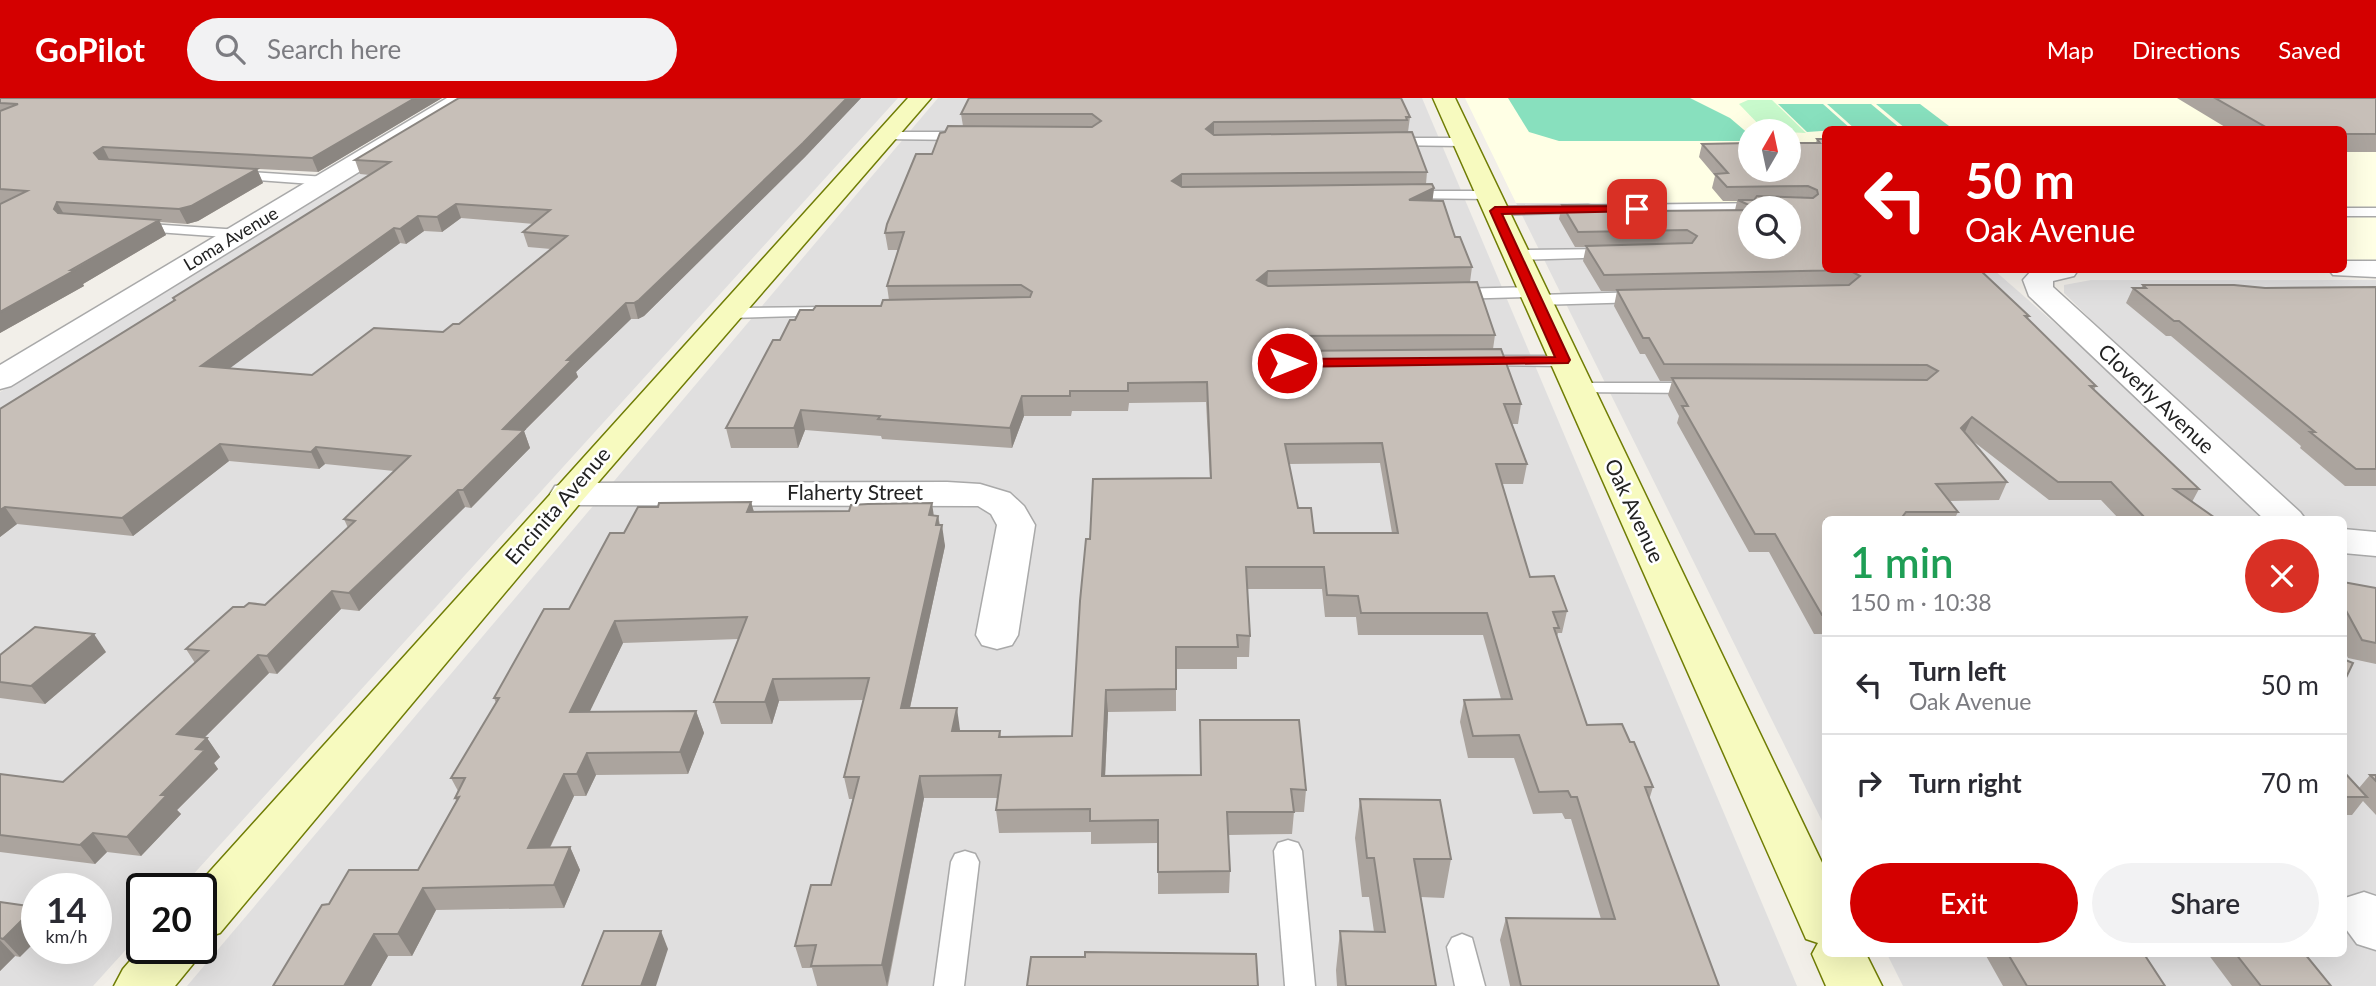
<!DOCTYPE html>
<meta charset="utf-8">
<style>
body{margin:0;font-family:Lato,sans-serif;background:#f2f2f3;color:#2b2b33;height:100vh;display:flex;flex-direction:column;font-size:26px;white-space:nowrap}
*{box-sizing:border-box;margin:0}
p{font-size:23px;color:#7c7c81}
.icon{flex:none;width:38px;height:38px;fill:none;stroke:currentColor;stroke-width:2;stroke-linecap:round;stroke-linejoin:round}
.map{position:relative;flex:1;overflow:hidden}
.details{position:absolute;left:1822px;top:418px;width:525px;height:441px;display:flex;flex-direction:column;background:#fff;border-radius:10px;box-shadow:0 7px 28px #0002}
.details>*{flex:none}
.hud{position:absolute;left:1822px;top:28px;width:525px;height:147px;border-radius:10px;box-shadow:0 7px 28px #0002;background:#d40000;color:#fff;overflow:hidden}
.needle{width:46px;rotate:9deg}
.controls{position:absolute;left:1738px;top:21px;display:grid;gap:14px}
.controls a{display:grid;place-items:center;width:63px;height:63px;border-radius:50%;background:#fff;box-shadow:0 7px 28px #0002;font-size:35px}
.speed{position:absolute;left:21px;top:775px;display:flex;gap:14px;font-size:35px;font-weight:700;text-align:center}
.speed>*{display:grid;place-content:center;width:91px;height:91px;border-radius:50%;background:#fff;box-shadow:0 7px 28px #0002;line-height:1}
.speed small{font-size:18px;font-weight:400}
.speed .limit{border:4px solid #111;border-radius:10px;background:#fff;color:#111}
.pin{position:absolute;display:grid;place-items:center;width:60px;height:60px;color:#fff;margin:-30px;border-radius:14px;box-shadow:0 4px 10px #0006}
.me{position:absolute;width:77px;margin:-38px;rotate:90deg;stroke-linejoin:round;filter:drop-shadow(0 0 5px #0008)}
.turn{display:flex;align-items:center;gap:24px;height:147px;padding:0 28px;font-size:32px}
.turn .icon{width:91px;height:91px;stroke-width:2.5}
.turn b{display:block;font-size:49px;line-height:60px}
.round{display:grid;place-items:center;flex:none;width:74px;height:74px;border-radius:37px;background:#f2f2f3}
.summary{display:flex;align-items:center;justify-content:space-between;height:119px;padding:0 28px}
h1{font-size:42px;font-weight:600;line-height:52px;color:#1e9e55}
.action{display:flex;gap:14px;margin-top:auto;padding:14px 28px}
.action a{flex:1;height:80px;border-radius:42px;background:#d40000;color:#fff;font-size:28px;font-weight:600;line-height:80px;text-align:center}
.action a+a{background:#f2f2f3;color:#2b2b33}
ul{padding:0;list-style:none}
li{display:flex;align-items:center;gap:21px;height:98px;padding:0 28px;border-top:2px solid #e1e1e2}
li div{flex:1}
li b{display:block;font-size:26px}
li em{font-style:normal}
header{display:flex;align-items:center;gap:42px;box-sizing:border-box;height:98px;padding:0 35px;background:#d40000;color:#fff}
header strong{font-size:33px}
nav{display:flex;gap:38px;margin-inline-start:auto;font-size:24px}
.search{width:490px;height:63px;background:#f2f2f3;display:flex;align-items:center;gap:18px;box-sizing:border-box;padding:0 24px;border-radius:38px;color:#7c7c81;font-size:26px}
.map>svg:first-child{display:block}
</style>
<header>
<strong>GoPilot</strong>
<div class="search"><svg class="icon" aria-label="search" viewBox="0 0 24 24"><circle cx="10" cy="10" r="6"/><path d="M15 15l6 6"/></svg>Search here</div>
<nav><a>Map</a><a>Directions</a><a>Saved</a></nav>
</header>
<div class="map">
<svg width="2376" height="888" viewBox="0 0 2376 888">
<rect width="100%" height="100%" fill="#f2efe9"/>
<g fill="#e0dfdf" fill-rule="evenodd">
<path d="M478,0H898L180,791H142V834L93,888H0V294ZM37,791H96V850H37Z"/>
<polygon points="938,0 1422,0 1797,888 187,888"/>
<path d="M1825,104V172H1994L2279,422H1825V729L1516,105ZM1750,110H1788V149H1750Z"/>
<polygon points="2091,182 2376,182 2376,441 2343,437 2343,422 2300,422 2274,403 2064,195 2064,187"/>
<polygon points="2343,448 2376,451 2376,888 1903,888 1887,856 2343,856"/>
</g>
<path fill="#ffffe5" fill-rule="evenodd" d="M1465,0H2376V162L2343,163V32H1825V104L1516,105ZM1750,33H1788V72H1750Z"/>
<polygon fill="#c8facc" points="1748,2 1772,2 1806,35 1765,33 1739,6"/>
<g fill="#88e0be">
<polygon points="1508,0 1690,0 1730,20 1750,37 1750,43 1559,43 1529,34"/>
<polygon points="1778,6 1823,6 1851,31 1807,34"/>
<polygon points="1827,6 1871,6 1901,31 1855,31"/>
<polygon points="1876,6 1920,6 1953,31 1906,31"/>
</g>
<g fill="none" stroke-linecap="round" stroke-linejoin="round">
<defs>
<g id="lane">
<polygon points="887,34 966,34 972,38 966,42 882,41 882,35"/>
<polygon points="1388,40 1463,40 1469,44 1463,48 1383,47 1383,41"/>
<polygon points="233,73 326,79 333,83 326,87 228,80 228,74"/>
<polygon points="1407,93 1489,93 1496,97 1489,101 1402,100 1400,97"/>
<polygon points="1763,105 1768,106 1769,110 1750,110 1750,113 1620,115 1613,111 1620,107"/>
<polygon points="1588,107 1593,108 1593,114 1495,117 1488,113 1495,109"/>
<rect x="2343" y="110" width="33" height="8"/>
<polygon points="134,125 240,132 247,136 240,140 129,132 127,129 129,126"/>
<polygon points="1611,151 1616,153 1619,156 1616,159 1515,162 1507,157 1515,152"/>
<polygon points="1532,189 1538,191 1540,194 1538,197 1642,194 1650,199 1642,204 1536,207 1530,205 1528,202 1530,199 1454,201 1446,196 1454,191"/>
<polygon points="827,209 833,211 835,214 833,217 731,220 723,215 731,210"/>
<polygon points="1479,258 1563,258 1572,263 1563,268 1473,267 1470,263 1473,259"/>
<polygon points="1577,285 1698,285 1707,290 1698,295 1571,294 1568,290 1571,286"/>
<polygon points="1288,742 1298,745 1302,753 1315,888 1285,888 1274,753 1278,745"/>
<polygon points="965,753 975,756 979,764 964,888 934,888 951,764 955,756"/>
<polygon points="1462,836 1472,840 1485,888 1455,888 1447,849 1452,840"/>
</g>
<g id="street">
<polygon points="447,0 474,0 471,5 11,288 0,291 0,267"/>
<polygon points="2343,163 2376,163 2376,179 2333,177 2329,172 2343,172"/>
<polygon points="2032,172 2078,172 2074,178 2053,183 2053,189 2300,414 2306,422 2265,422 2029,198 2023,182"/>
<polygon points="947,384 980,386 1010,395 1024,408 1035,427 1018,537 1012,547 997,551 982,547 976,537 997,427 991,416 978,408 568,407 555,404 550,396 555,388 568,385"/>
<polygon points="2343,431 2376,434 2376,458 2343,455"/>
<polygon points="2364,794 2376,798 2376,852 2357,846 2343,827 2345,800"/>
</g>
<g id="secondary">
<polygon points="908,0 931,0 581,404 220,835 201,841 201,791 194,791"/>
<polygon points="1433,0 1455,0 1825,771 1825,856 1866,856 1882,888 1826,888 1812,856 1818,845 1806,841 1799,825"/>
<polygon points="142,849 142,850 201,850 193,866 175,888 114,888 123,871"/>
</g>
</defs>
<use href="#lane" stroke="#a9a9a9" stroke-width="3"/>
<use href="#street" stroke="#a9a9a9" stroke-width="3"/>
<use href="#secondary" stroke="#707d05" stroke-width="3"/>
<use href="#lane" fill="#fff" fill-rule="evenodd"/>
<use href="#street" fill="#fff" fill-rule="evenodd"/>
<use href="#secondary" fill="#f7fabf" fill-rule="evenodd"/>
</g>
<g fill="#aba49e" fill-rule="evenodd">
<polygon points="0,0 442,0 318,74 201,68 257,71 263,85 198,123 187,126 160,124 166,137 83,186 84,188 0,235 0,106 2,105 0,105"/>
<path d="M459,0H861L805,59L644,218L638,221H631L576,274L578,279L524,333L530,350L471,410L465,409L359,513L341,511L277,576L269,575L204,640H207L220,659L214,665L218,671L177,712L181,716L141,758L107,754L95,766L0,754V676L63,684L195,565L186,551L244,509L265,507L348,430L344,421L394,373L325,366L319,371L229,363L133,438L17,426L0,439V311L174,203L173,200L370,77L360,76L355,62ZM461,120L534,126L523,134L528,149L551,151L459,226L443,234L312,277L229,270L400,145L406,146L424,133L442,134Z"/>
<path d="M969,0L1410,19L1408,34L1427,74L1426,86L1434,90L1432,102L1455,139L1472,169L1470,184L1495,237L1493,251L1521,306L1518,326H1511L1527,366L1523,386H1502L1530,479L1567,513L1562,535H1558L1557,539L1587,627L1630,644L1653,689L1649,702L1719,888H1510L1500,842L1506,820L1601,821L1571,721H1565L1562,715L1533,716L1514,660H1468L1460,624L1464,602L1501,601L1483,537H1358L1356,519H1325L1322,491H1247L1250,538L1249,559H1237V571H1176V613L1108,614L1105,678L1201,677L1200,622L1306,692L1304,714H1294L1292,736L1228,737L1230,773L1229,795L1158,796V745L1091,746V734L999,735L996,712L998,700H924L888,888H817L812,870H802L795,848L831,787L853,701H849L844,679L864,602L779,603L772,626H721L714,604L739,541L623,545L589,614L696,613L704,635L688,676L596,677L586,698H574L550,750L570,749L580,772L564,810L436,812L412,858H388L371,888H273L329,806L418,772L456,703L455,700L458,693L451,680L496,605L494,600L569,511L624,435L658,409L751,404L754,414L938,418L945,448L910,610L960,632V633H1000L1001,639L1072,638L1090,441L1210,380L1206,304L1129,305L1128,313H1072L1071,318H1024L1012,350L882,341L881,338L805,332L798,350H731L726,330L780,242L795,222L813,212L881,208L889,202L887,188L898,152H888L885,135L945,34L963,28L961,16ZM1380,365L1392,435H1314L1298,410L1289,366Z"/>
<polygon points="2177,0 2376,0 2376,54 2343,54 2343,32 2230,32"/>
<path d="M1817,41L1980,172L2029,218L2028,221L2096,288L2094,292L2199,391L2192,404L2218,422H2120L2101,402H2049L1969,340L2007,384L1999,402L1949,403L1958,414L1954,422H1825V536H1814L1769,454H1749L1677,325L1679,318L1668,297L1672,283H1660L1645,256H1640L1614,208L1617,193H1601L1583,163L1586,149H1575L1559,121L1562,107L1649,113L1735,112L1737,103H1723L1712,90L1715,78L1699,59L1702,46L1816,45ZM1750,110H1788L1750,149Z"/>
<polygon points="2143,187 2265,190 2376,189 2376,388 2345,388 2300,350 2301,348 2171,238 2166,238 2126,205 2133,190 2141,190"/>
<polygon points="2343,484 2376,490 2376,566 2348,560 2343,550"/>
<polygon points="106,554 45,606 0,600 0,557"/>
<polygon points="2343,673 2359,690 2370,677 2376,677 2376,717 2363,703 2352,717 2343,717"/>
<polygon points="1360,701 1451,761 1444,800 1421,799 1436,888 1337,888 1336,872 1340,833 1374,834 1369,799 1362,799 1355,740"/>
<polygon points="0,804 20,859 15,858 0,873"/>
<polygon points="1985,856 2144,856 2165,888 2003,888"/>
<polygon points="2208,856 2305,856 2331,888 2232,888"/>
</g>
<g fill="#8b8681">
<polygon points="415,0 442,0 318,74 312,60"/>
<polygon points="847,0 861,0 805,59 644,218 638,221 634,205"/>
<polygon points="1214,24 1214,39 1206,31"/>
<polygon points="103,49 110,63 101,68 94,55"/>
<polygon points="257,71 263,85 198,123 187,126 179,111"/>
<polygon points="1182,76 1182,92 1172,83"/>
<polygon points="1434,90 1432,107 1409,102"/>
<polygon points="57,104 65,118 62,125 54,111"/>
<polygon points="456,106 461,120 442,134 437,119"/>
<polygon points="418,118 424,133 406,146 400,131"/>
<polygon points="159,122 166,137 83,186 84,188 0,235 0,214"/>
<polygon points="394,130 400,145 210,285 201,268"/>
<polygon points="1268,173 1267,191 1257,182"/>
<polygon points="626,205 631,221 576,274 578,279 524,333 530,350 471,410 463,392 503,331 567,262"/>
<polygon points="1289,238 1288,257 1277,247"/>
<polygon points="1022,298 1024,318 1012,350 1010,330"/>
<polygon points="801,312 805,332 798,350 794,330"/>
<polygon points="1972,319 1964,336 1961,330"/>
<polygon points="220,346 229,363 133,438 122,420"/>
<polygon points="316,349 325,366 319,371 311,354"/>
<polygon points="458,392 465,409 359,513 349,495"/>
<polygon points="751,404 757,425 747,414"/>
<polygon points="932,405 935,426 929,417"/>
<polygon points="5,409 17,426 0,439 0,412"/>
<polygon points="938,418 940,433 942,427 945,448 905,632 901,610"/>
<polygon points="332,493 341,511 277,576 267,558"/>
<polygon points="615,523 623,545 579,636 570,614"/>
<polygon points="94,536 106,554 45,606 31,588"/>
<polygon points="258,557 269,575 189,655 177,636"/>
<polygon points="773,581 779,603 772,626 765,604"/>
<polygon points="1106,592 1108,614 1104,700 1102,678"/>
<polygon points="957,610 960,632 956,655 952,633"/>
<polygon points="696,613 704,635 688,676 680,654"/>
<polygon points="207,640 220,659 214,665 218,671 177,712 181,716 141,758 127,739 196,651"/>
<polygon points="587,655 596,677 586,698 577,676"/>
<polygon points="564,676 574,698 539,772 528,750"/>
<polygon points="920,678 924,700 887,888 882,867"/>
<polygon points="93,735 107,754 95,766 80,747"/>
<polygon points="570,749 580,772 564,810 554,787"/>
<polygon points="423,790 436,812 412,858 398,836"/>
<polygon points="35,809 37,812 37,842 20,859 3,841"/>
<polygon points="661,833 668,851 656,888 641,888"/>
<polygon points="374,836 388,858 371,888 344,888"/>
<polygon points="0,842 15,858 0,873"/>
</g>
<g fill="#c7bfb8" stroke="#8b8681" stroke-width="2" fill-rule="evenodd">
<polygon points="0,0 415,0 312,60 103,49 94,55 99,61 257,71 191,108 179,111 57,104 54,111 58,115 159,122 71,172 75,172 0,214 0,106 27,93 0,91 0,13 18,6 0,5"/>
<path d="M459,0H847L803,45L639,202L634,205H626L567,262H572L503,331L524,332L463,392H458L349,495L332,493L267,558L258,557L177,636L207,640L196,651L205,652L161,697H167L127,739L93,735L80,747L0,737V676L63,684L208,553L186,551L233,509H244L249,505L265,507L355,423L344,421L410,358L316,349L311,354L220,346L122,420L5,409L0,412V311L175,202L173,200L390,64L355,62ZM456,106L550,112L523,134L567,138L459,226H453L443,234L374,230L312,277L201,268L394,130L400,131L418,118L437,119Z"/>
<path d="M969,0H1401L1410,19H1406L1407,22L1214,24L1206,31L1214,37L1412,34L1427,74L1182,76L1172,83L1182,89L1432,86L1434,90L1409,102L1443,103L1455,139H1460L1472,169L1268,173L1257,182L1268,188L1477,184L1495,237L1289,238L1277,247L1289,253L1501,251L1521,306H1504L1527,366H1496L1530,479L1554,478L1567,513L1553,514L1559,530H1554L1587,627L1622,626L1630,644H1634L1653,689H1645L1719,888H1521L1506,820L1615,821L1577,699H1571L1568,693L1539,694L1519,637L1473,638L1464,602L1512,601L1487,515H1361L1358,498L1327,497L1324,469H1246L1250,538L1237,537L1238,549H1176V591L1106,592L1102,678L1201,677L1200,622H1299L1306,692L1291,691L1294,714H1227L1230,773L1158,774V722L1090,723V711L996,712L1001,677L920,678L882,867L811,868L816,847L795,848L811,787H831L859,679H844L869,580L773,581L765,604H714L747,519L615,523L570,614L696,613L680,654L587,655L577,676H564L528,750L570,749L554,787L423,790L398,836H374L344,888H273L322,807L329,806L349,772H418L459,699L455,700L465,680H451L499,600H494L544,511H569L610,435H624L638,409H658L659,405L751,404L747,414L849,413L851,407L868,406L932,405L929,417L938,418L936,427H942L901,610H957L952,633H1000L999,639L1072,638L1080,503L1086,441H1090L1093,381L1211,380L1207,284L1128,285V293H1070V298H1022L1010,330L878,321L880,318L801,312L794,330H726L773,242H780L790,222H795L800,212H813L816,208H881L883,202L1030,199L1032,194L1021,187L887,188L904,134L885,135L887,126L916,56H932L940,35L945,34L948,28L1092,29L1101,23L1092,16H961ZM1382,345L1398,435H1314L1311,410H1298L1285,346Z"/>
<polygon points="2215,0 2376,0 2376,36 2343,36 2343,32 2271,32"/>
<polygon points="1817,41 1825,41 1825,172 1980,172 2029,218 2025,218 2096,288 2090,288 2199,391 2174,391 2218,422 2147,422 2111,384 2058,384 1972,319 1961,330 2007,384 1936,386 1958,414 1906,414 1900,422 1825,422 1825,517 1822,517 1775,436 1755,436 1682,308 1688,308 1672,280 1927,282 1938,273 1927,267 1664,266 1649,240 1643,240 1617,192 1849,187 1860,178 1849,172 1604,177 1586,148 1692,145 1697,138 1687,132 1578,134 1562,107 1645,107 1649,113 1750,112 1750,149 1788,149 1788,110 1753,110 1753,109 1738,102 1754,102 1757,98 1813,100 1818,96 1817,92 1808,88 1727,89 1715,76 1728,75 1702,46 1750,45 1750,72 1788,72 1788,45 1820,45"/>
<polygon points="2143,187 2234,187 2265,190 2376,189 2376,371 2356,371 2310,334 2315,334 2179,223 2174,223 2133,190 2146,190"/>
<polygon points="2343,484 2376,490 2376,545 2362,542 2343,507"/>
<polygon points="35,529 94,536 31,588 0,584 0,557"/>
<polygon points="2343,561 2353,565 2343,586"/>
<polygon points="2343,673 2367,699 2343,699"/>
<polygon points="2370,677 2376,677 2376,683"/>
<polygon points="1360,701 1440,702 1451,761 1414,761 1436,888 1346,888 1340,833 1385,834 1374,760 1367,760"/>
<polygon points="0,804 35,809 3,841 0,840"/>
<polygon points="604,833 661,833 641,888 582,888"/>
<polygon points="1085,854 1256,856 1258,888 1027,888 1031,859 1085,859"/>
<polygon points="2008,856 2144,856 2165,888 2027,888"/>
<polygon points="2236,856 2305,856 2331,888 2261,888"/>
</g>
<polygon fill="#d40000" stroke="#8a0000" stroke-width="2" points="1637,108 1641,108 1641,113 1502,116 1570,262 1568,265 1287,269 1281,265 1287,261 1555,259 1490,113 1495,109"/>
<g text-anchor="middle" stroke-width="5" stroke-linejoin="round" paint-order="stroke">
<g font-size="18" fill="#222" stroke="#fff">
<text transform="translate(231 141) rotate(-31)" y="6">Loma Avenue</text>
</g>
<g font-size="21" fill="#222" stroke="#fff">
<text transform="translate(2156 301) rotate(43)" y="7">Cloverly Avenue</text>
<text x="855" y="402">Flaherty Street</text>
<text transform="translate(558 408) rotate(-49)" y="7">Encinita Avenue</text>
<text transform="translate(1634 413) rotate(65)" y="7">Oak Avenue</text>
</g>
</g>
</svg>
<div class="controls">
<a><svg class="needle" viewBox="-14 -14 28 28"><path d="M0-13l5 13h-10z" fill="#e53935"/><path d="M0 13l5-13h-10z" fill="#7c7c81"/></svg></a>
<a><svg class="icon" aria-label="search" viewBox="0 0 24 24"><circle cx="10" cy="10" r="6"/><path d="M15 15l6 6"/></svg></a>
</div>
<div class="speed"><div>14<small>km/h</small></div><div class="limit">20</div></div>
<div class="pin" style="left:1637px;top:111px;background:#d93025"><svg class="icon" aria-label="arrive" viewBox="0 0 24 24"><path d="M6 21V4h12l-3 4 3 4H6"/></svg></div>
<svg class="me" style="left:1287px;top:265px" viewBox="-20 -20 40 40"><circle r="17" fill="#d40000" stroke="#fff" stroke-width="3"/><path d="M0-11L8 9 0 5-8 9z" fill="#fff"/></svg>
<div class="hud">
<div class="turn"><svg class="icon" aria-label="left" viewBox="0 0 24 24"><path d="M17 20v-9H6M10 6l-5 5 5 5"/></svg><div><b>50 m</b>Oak Avenue</div></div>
</div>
<section class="details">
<div class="summary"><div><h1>1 min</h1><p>150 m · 10:38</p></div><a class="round" style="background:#d93025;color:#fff"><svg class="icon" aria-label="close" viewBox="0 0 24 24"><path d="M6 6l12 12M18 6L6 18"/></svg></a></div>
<ul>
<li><svg class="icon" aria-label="left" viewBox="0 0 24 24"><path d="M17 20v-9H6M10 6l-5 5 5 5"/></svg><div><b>Turn left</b><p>Oak Avenue</p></div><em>50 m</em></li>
<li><svg class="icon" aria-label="right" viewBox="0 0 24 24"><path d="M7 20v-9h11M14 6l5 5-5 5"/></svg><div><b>Turn right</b></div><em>70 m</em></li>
</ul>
<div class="action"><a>Exit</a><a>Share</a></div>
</section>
</div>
